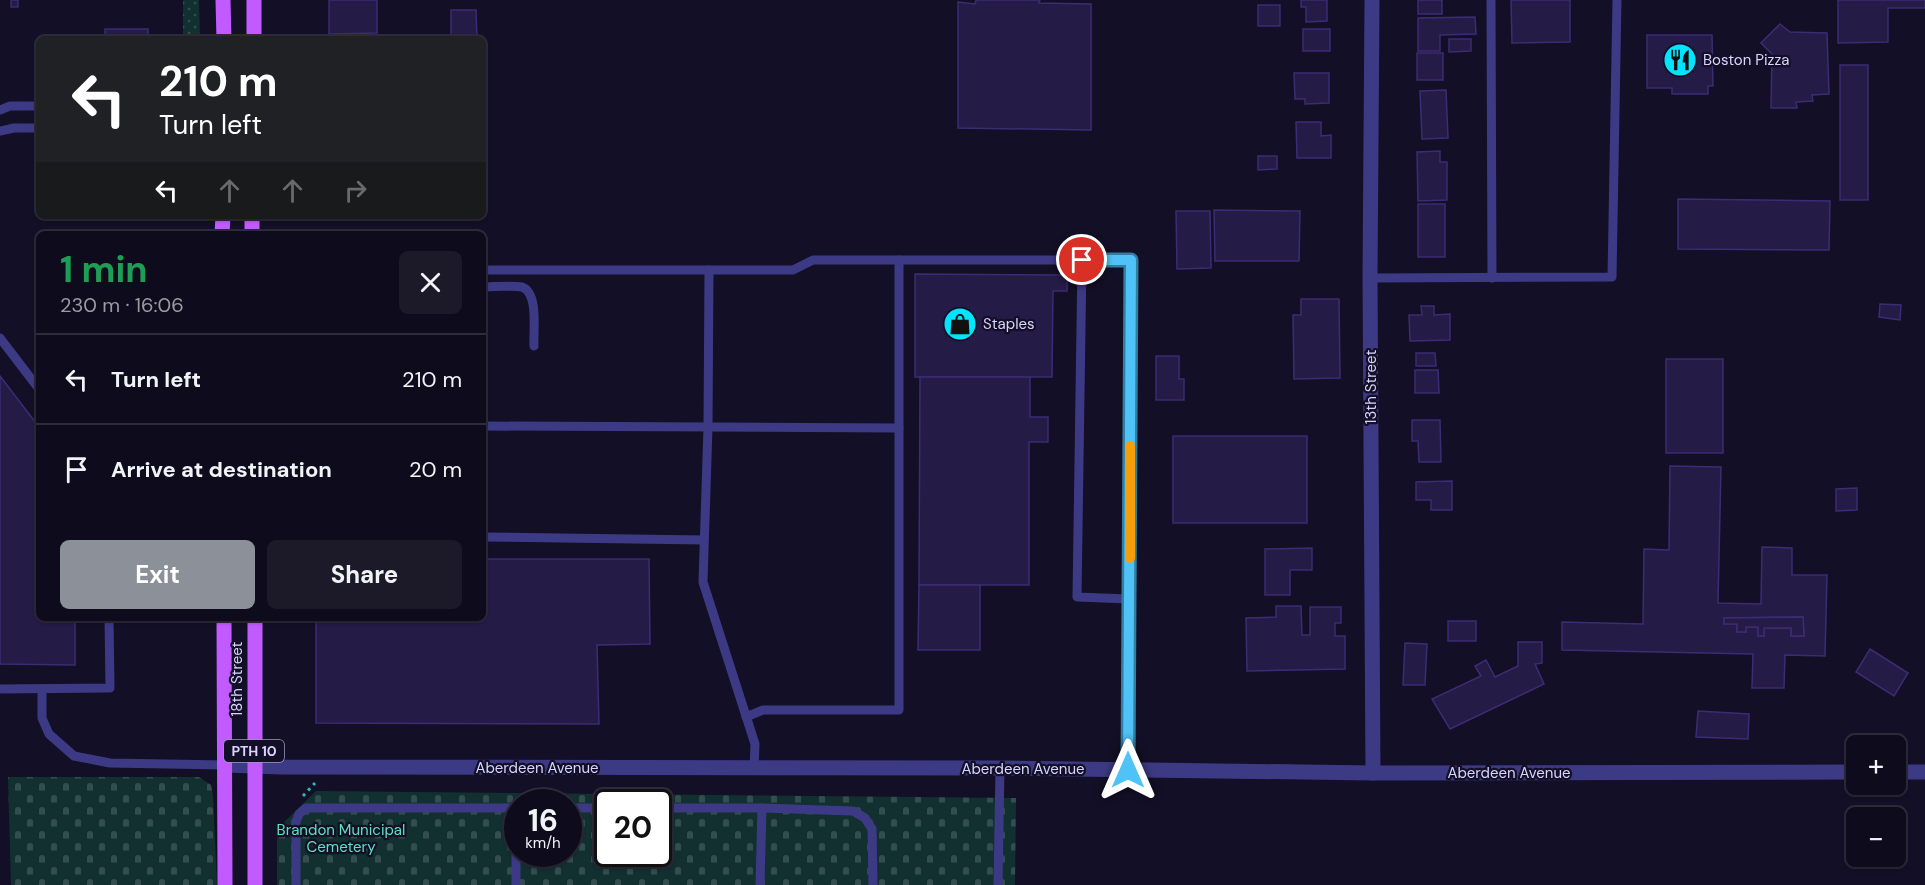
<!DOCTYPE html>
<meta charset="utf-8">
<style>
body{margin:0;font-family:"DM Sans",sans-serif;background:#1c1929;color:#f1f3f6;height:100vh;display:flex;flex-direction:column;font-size:22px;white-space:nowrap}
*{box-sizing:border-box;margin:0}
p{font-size:20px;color:#9b9ba3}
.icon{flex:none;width:33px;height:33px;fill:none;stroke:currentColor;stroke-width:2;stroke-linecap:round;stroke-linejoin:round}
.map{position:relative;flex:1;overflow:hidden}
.panel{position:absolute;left:36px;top:231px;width:450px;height:390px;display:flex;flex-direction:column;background:#0e0b1c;border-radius:9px;box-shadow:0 2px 4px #0004,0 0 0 2px #2e2b3b}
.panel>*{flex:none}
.banner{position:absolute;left:36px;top:36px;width:450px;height:183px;border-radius:9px;box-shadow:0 2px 4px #0004,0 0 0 2px #2e2b3b;background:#202124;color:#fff;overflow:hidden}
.buttons{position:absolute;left:1846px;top:735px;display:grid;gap:12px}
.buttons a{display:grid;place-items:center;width:60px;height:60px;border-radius:9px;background:#0e0b1c;box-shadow:0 2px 4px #0004,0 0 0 2px #2e2b3b;font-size:30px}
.speed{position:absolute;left:504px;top:789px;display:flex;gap:12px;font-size:30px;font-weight:700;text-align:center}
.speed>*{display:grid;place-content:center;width:78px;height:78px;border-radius:50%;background:#0e0b1c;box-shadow:0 2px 4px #0004,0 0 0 2px #2e2b3b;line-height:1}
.speed small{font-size:15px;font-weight:400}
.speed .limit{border:3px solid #111;border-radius:9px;background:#fff;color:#111}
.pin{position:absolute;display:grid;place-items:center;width:51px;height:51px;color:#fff;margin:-26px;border:3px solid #fff;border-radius:50%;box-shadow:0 2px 6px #0007}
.me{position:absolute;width:66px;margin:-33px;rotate:0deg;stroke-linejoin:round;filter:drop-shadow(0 0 4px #0008)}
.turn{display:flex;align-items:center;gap:21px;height:126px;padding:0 24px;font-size:27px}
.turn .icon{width:78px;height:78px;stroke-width:2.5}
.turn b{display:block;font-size:42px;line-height:51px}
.lanes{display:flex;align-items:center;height:57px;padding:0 24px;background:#0003;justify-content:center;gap:30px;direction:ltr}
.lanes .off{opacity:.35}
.round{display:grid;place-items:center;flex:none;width:63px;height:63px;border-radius:9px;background:#1c1929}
.overview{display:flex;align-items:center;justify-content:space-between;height:102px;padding:0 24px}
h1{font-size:36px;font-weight:700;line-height:45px;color:#1e9e55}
.button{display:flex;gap:12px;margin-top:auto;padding:12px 24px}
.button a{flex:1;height:69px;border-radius:9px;background:#8c9099;color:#fff;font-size:24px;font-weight:700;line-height:69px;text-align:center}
.button a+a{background:#1c1929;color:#f1f3f6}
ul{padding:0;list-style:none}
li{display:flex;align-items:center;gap:18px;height:90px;padding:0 24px;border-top:2px solid #2e2b3b}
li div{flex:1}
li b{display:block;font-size:22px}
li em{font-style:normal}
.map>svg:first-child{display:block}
</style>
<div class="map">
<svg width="1925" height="885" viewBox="0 0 1925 885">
<defs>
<pattern id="grass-dots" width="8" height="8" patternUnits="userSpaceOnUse" patternTransform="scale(1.5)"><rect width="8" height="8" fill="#12302f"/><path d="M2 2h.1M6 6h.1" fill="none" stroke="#344d4e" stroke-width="1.8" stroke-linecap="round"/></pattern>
<pattern id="cemetery-stones" width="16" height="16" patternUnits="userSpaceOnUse" patternTransform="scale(1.5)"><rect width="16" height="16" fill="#12302f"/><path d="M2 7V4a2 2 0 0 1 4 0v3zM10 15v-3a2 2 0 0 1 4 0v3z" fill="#344d4e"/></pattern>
</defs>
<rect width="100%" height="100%" fill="#130f26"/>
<polygon fill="url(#grass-dots)" points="183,0 199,0 200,39 183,39"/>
<g fill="url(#cemetery-stones)" fill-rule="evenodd">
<polygon points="8,777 199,777 211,785 213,795 217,885 11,885"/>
<path d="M316,791L1016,798L1015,885H277V829ZM518,802H568V854H518ZM608,802H658V854H608Z"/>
</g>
<g fill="#241b47" stroke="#3b2d73" stroke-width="1.5" fill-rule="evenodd">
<rect x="11" y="0" width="7" height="7"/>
<polygon points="329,0 377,0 377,33 329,34"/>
<polygon points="976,0 1040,0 1039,3 1091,4 1091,130 958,128 958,2 975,4"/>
<polygon points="1301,0 1327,0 1327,21 1306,22 1306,7 1301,7"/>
<rect x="1418" y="0" width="24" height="14"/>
<polygon points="1511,0 1570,0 1570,42 1512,43"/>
<polygon points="1838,0 1925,0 1925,8 1888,8 1888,42 1838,43"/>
<rect x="1258" y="5" width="22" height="21"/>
<polygon points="451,10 476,10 477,39 451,39"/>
<polygon points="1475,17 1476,34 1440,35 1440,51 1418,51 1418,18"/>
<polygon points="1780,24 1790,32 1827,33 1829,94 1812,95 1813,101 1796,102 1797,108 1771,108 1772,54 1761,43"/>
<rect x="105" y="29" width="43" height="10"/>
<rect x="1303" y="29" width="27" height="22"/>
<polygon points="1647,35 1712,35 1713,86 1708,86 1708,94 1672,94 1672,88 1647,88"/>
<polygon points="1449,39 1471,39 1471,51 1449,52"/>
<rect x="1417" y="53" width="26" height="27"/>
<rect x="1840" y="65" width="28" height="135"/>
<polygon points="1294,73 1329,73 1329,103 1305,104 1305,99 1295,99"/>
<polygon points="1446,90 1448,138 1422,139 1420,91"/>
<polygon points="1296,122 1321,122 1321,136 1331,135 1331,158 1297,158"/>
<polygon points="1440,151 1440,162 1447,162 1447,200 1418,201 1417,152"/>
<polygon points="1258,156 1277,156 1277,169 1258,170"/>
<polygon points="1678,199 1830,201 1829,250 1678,249"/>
<rect x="1418" y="204" width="27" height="53"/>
<polygon points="1214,210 1300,211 1299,261 1215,261"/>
<polygon points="1176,211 1210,211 1211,268 1177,269"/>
<polygon points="915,274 1067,275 1067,291 1053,291 1052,377 915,377"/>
<polygon points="1301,299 1339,299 1340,378 1294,379 1293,315 1301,315"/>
<polygon points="1880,304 1901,305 1900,320 1879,317"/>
<polygon points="1421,306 1434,306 1434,315 1450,314 1450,340 1410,341 1409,315 1422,315"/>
<polygon points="1416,353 1435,353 1436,366 1416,366"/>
<polygon points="1156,356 1179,356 1179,379 1184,379 1184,400 1156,400"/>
<rect x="1666" y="359" width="57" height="94"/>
<polygon points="1415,370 1438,370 1439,393 1415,393"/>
<polygon points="0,376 39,427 39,618 75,618 75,665 0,664"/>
<polygon points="920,377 1030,377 1030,417 1048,417 1048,442 1029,442 1029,585 919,585"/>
<polygon points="1412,420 1440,420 1441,462 1419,462 1418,441 1412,441"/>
<rect x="1173" y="436" width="134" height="87"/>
<path d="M1670,466L1721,467L1718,603L1761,604L1762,547L1792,548V575H1827L1825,656L1785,655L1784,688H1752L1753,654L1562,650V622L1643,624L1644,549L1669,550ZM1803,617L1804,636H1791V628H1764V636H1758V627H1746V632H1737V624H1724V618Z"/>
<polygon points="1452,481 1452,510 1431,510 1431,500 1416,500 1416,482"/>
<polygon points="1857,488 1857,510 1836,511 1836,489"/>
<polygon points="1312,548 1312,570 1290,570 1290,595 1265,595 1265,549"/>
<polygon points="483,559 649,559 650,644 597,645 599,724 316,723 316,618 483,618"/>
<polygon points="919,585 980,585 980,650 918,650"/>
<polygon points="1276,606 1301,606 1302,635 1310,635 1310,607 1341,607 1341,623 1335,623 1335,636 1345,636 1345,669 1247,671 1246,618 1276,617"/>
<polygon points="1803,617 1804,636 1791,636 1791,628 1764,628 1764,636 1758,636 1758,627 1746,627 1746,632 1737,632 1737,624 1724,624 1724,618"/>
<rect x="1448" y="621" width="28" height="20"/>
<polygon points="1518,642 1542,642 1542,663 1535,664 1544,684 1450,729 1432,699 1481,676 1475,666 1486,660 1495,677 1518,666"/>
<polygon points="1405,643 1427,644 1425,685 1403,685"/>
<polygon points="1870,649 1908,673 1894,696 1856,672"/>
<polygon points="1698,711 1749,714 1748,739 1696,737"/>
</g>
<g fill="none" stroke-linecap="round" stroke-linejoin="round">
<g stroke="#2fb8b0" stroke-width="3" stroke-dasharray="3 4.5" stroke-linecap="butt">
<polyline points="1864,786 1890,786"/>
<polyline points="303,796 315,783"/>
</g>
<g stroke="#3d3a85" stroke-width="9">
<polyline points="1491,0 1492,278"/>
<polyline points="0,110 10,106 39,106"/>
<polyline points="0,131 14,128 39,128"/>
<polyline points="1082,260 1077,597 1129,599"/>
<polyline points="483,270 793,270 813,260 1131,260 1128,770"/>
<polyline points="709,270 708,427 703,582 755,744 754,769"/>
<polyline points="1370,278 1612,277 1617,0"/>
<path d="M483,287C493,287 513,285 522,287C539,293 533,332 534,346"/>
<polyline points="0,338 39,389"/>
<polyline points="483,426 899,428"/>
<polyline points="483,537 704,540"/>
<polyline points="0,689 110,688 109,618"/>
<polyline points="42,689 42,718 49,734 74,756 110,763 225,765"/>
<polyline points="746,717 763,710 899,710 899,260"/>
<polyline points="568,808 608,808"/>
<polyline points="658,808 762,808 853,811 865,818 872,829 873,885"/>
<polyline points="296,885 296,822 299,814 306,808 518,808"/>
<polyline points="516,885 516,808"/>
<polyline points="760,885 762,808"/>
<polyline points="998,885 1000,768"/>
</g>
<polyline stroke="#3d3a85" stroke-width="15" points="1372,0 1370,278 1373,773"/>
<g stroke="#3d3a85" stroke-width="15">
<polyline points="225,765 281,767 1000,768 1373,773 1857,772"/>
<polyline points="1896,772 1925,772"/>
</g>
<g stroke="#c25bff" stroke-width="15">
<polyline points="223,0 224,39"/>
<polyline points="254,39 254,0"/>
<polyline points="222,234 223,216"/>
<polyline points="252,234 252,216"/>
<polyline points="224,618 225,885"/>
<polyline points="255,885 255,618"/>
</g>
</g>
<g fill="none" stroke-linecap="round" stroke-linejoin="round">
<defs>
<polyline id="route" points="1082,260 1131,260 1128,770"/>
</defs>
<use href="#route" stroke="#337fa1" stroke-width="15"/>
<use href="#route" stroke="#4fc3f7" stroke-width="10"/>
<polyline stroke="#f59e0b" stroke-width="10" points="1130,558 1130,446"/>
</g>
<defs>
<symbol id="restaurant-disc" viewBox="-11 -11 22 22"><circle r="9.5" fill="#00e5ff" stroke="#130f26"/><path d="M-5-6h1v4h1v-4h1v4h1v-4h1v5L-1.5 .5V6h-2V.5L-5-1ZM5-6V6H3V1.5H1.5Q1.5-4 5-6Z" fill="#111"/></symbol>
<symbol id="shop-disc" viewBox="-11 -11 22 22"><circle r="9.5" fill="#00e5ff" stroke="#130f26"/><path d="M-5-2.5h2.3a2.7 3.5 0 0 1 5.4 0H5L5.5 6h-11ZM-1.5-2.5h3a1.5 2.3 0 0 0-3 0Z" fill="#111"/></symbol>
</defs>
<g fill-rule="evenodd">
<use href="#restaurant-disc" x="1661" y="41" width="38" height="38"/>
<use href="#shop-disc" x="941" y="305" width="38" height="38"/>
</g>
<g text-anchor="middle" stroke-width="4.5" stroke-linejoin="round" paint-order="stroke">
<rect fill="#130f26" stroke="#9e99be" stroke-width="1.5" x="224" y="740" width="60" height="22" rx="4.5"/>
<g font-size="14" font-weight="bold" fill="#d9d4ff">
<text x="254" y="756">PTH 10</text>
</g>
<g font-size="15" fill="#d9d4ff" stroke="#130f26" text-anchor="start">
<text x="1703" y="65">Boston Pizza</text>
<text x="983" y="329">Staples</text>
</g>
<g font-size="15" fill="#d9d4ff" stroke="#130f26">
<text transform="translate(1371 387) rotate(-90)" y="5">13th Street</text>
<text transform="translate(237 679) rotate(-90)" y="5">18th Street</text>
<text x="537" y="773">Aberdeen Avenue</text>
<text x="1023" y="774">Aberdeen Avenue</text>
<text x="1509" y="778">Aberdeen Avenue</text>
</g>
<g font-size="15" fill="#5fe0c0" stroke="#130f26">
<text x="341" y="835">Brandon Municipal<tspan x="341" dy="17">Cemetery</tspan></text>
</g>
</g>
</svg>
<div class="buttons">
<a>+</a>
<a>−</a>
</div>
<div class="speed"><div>16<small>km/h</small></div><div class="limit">20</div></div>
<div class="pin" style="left:1082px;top:260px;background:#d93025"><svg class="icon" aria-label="arrive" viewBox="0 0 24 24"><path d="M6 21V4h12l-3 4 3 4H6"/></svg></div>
<svg class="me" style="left:1128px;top:770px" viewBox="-20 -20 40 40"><path d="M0-17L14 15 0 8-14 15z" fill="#4fc3f7" stroke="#fff" stroke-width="4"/></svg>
<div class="banner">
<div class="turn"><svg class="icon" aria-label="left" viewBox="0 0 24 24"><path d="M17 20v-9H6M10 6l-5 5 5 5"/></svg><div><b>210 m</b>Turn left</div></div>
<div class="lanes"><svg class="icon" aria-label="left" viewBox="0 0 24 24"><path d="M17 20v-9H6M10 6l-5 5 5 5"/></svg><svg class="icon off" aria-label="ahead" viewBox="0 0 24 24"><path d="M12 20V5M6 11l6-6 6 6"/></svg><svg class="icon off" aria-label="ahead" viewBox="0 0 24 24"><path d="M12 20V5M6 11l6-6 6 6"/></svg><svg class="icon off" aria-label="right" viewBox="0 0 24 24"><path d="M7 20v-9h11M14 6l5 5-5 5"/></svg></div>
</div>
<section class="panel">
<div class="overview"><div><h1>1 min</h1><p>230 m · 16:06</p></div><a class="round"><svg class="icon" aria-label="close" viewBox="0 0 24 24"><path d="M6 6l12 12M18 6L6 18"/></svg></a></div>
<ul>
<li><svg class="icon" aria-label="left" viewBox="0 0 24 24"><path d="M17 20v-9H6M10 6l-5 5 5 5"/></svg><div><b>Turn left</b></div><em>210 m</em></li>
<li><svg class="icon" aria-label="arrive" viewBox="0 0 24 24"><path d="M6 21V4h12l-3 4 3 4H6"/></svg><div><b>Arrive at destination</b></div><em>20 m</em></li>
</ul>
<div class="button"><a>Exit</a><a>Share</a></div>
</section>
</div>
